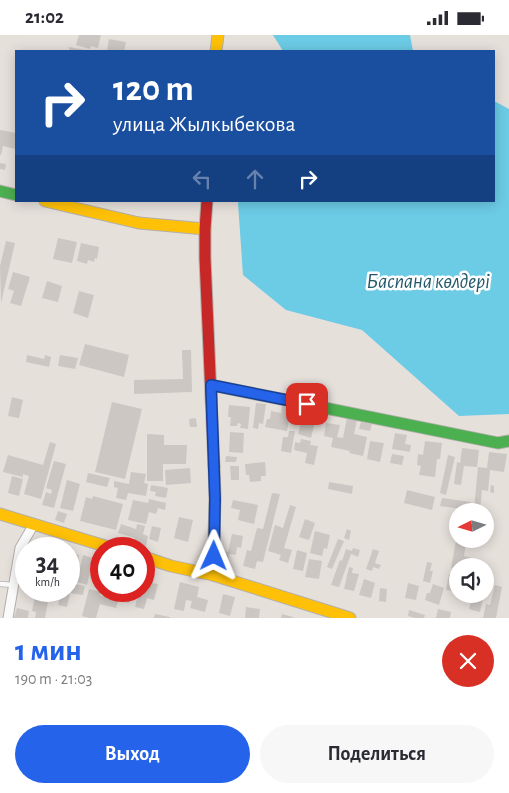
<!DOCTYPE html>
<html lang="ru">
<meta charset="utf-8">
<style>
body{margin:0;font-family:"Alegreya Sans",sans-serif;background:#f7f7f7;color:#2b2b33;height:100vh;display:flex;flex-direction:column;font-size:19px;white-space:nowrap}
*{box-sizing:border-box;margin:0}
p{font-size:16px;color:#7c7c81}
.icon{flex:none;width:28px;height:28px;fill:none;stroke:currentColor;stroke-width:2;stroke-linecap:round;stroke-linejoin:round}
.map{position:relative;height:583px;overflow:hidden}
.drawer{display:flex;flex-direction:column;background:#fff;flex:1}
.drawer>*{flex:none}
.banner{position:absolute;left:15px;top:15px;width:480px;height:152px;border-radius:0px;box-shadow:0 2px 12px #0003;background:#1a4fa0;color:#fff;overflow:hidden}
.needle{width:32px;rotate:265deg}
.fabs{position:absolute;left:449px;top:468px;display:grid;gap:10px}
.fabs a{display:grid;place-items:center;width:45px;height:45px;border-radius:50%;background:#fff;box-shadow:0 2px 12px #0003;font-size:25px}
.speed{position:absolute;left:15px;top:502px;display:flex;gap:10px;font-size:25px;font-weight:700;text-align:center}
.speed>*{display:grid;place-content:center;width:65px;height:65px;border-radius:50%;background:#fff;box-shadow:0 2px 12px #0003;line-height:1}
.speed small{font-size:12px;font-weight:400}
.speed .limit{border:8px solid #d22;background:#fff;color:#111}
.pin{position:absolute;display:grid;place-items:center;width:42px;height:42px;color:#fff;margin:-21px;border-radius:10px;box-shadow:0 2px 8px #0006}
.me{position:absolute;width:55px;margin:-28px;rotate:1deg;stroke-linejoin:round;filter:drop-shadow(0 0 4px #0008)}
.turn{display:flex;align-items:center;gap:18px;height:105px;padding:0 15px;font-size:22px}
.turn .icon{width:65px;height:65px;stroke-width:2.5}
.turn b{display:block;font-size:35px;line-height:42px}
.lanes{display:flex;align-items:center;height:48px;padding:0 15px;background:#0003;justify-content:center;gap:25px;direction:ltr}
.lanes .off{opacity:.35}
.round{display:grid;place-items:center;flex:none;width:52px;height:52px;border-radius:26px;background:#f7f7f7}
.overview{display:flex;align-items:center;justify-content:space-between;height:85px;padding:0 15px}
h1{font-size:30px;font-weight:600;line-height:38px;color:#2563eb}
.cta{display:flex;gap:10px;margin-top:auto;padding:10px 15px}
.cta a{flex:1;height:58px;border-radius:30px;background:#2563eb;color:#fff;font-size:20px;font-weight:600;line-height:58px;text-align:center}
.cta a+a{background:#f7f7f7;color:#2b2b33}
.status{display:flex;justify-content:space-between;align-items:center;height:35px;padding:0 25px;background:#fff;direction:ltr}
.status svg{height:14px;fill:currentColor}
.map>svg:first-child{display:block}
</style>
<div class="status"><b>21:02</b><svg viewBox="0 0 49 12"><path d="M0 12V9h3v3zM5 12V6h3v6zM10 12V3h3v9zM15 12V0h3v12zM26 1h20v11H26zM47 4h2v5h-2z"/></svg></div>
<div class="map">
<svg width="509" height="583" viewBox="0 0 509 583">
<rect width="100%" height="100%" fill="#e6e0db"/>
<g fill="#6ccbe5">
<polygon points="273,0 410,0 413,16 283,16"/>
<polygon points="494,66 509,74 509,379 459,381 362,295 286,275 243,240 238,168 239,166 494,166"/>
</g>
<g fill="#ccc7c3">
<polygon points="79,0 101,0 98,13 91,11 90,14 76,10"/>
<polygon points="109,4 126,7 124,16 107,16"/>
<polygon points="69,12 85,15 85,16 69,16"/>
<polygon points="0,95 16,98 16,114 3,111 1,120 0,120"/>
<polygon points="0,128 6,129 5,135 0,134"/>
<polygon points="58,203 77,207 72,228 53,224"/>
<polygon points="6,206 15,208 1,268 0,231"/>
<polygon points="81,208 99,212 97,224 95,223 94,227 88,225 87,229 77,226"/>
<polygon points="13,237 30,242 21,271 10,268 14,256 8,254"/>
<polygon points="47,246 62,251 58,267 42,263"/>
<polygon points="79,256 94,260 88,283 73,278"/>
<polygon points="85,309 129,320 124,342 79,330"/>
<polygon points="182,315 191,315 192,357 134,359 134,345 183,344"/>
<polygon points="27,320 44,324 45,320 51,322 49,332 26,327"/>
<polygon points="60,320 78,323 75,334 58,331"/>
<polygon points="12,362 23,365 19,383 8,381"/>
<polygon points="112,367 142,374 125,444 95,437"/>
<polygon points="256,368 266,369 263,389 259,388 258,394 253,393"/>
<polygon points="229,370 250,372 248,394 240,393 241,389 238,388 237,391 230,391 231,382 228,382"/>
<polygon points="282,371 291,373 287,396 265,392 267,384 270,384 271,376 281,378"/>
<polygon points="303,380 316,383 311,403 298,399"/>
<polygon points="196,383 197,392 190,392 189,384"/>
<polygon points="347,383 357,385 354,399 367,402 363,421 349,418 350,416 331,412 333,403 324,401 326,388 340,390 337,402 343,403"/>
<polygon points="361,387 372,389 370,396 359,394"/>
<polygon points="289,396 295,396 291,418 281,416 283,402 288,402"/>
<polygon points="230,397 244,398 243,418 229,417"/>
<polygon points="395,398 407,400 405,409 411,410 410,417 392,414"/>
<polygon points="147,399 164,400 164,410 187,410 186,429 163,429 163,446 147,446"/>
<polygon points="301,404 311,406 310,410 318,411 314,430 305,428 307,418 294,415 295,407 300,408"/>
<polygon points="370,406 384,408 380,427 367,424"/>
<polygon points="425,406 442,408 440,424 437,424 435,442 419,440 421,431 417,430 418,419 423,420"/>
<polygon points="50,407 56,409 41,464 24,459 29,441 23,439 23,442 3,437 8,420 43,430"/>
<polygon points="462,413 479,415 477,432 464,431 461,450 454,449 457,427 460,428"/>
<polygon points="489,417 507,419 504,437 490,435 488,456 482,455 480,475 474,474 478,432 487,433"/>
<polygon points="392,419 404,421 402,430 390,428"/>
<polygon points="448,420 455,422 446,460 440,458"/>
<polygon points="226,421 237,422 236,427 225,427"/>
<polygon points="54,426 66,429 54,473 42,470 46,457 51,459 52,455 46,453"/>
<polygon points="265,427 266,441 261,441 261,446 250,447 249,440 246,440 245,429"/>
<polygon points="230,431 239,431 239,445 231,445"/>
<polygon points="190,433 191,448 166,450 165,435"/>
<polygon points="131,437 146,439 144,448 148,449 146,461 128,458 126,465 116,463 118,453 114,452 114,446 129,449"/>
<polygon points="88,438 110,443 107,452 86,447"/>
<polygon points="12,441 23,444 19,461 8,458"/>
<polygon points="67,445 80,449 73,476 60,473"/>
<polygon points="329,447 353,451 352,459 328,454"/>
<polygon points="151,450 168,453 166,463 155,461 156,457 150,456"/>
<polygon points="491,450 494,451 494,458 490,457"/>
<polygon points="407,455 435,462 432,475 404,468"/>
<polygon points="272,458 280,459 263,527 257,526 255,534 243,531 247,515 251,516 257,493 263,494"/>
<polygon points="93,461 123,469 116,495 80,486 86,462 92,464"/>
<polygon points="442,463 471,467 470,475 440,471"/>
<polygon points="149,464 166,468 165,475 158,473 156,479 149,477 146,489 128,485 133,465 148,468"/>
<polygon points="233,465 258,470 254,489 238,485 240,475 231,473"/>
<polygon points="290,470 296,472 284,513 292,515 288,528 279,525 281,520 268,516 275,490 283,493"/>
<polygon points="58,476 67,479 64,488 55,485"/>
<polygon points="179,482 193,485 188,507 174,503"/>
<polygon points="305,484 315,488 309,505 299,502"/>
<polygon points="121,489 136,494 137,489 145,491 143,499 148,501 146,511 134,507 135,503 118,498"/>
<polygon points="152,491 161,493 158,507 149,504"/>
<polygon points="347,494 351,496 349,505 344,503"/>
<polygon points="315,496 330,500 327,514 324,513 322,521 310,518"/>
<polygon points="232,499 243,501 241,513 237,512 236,520 229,519 228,525 222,523 224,516 228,517"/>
<polygon points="338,504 344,506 332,534 327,532"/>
<polygon points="456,506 466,508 464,521 472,523 470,529 462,528 462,531 458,531 458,538 453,537 453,534 451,533"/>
<polygon points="353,513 360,515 358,522 351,519 339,552 331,550 340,525 342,526 346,514 352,516"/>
<polygon points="373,514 379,516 375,528 381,530 379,534 373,532 372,536 366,534"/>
<polygon points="297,515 307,518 303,536 293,534"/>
<polygon points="72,519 79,520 74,549 85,551 83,560 70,558 67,572 58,570 60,562 62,562 63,556 69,556 69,527 70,527"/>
<polygon points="83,520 93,523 87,550 77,547"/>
<polygon points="309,524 322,526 319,544 305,542"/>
<polygon points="427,527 432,528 430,536 433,536 430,548 423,546"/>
<polygon points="349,532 353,533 352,538 359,539 354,556 344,554"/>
<polygon points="144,539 153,541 152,548 158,549 154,565 147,563 144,574 135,572 139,556 144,556"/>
<polygon points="449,539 455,541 453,556 446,555"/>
<polygon points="364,544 375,548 371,563 359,560"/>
<polygon points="180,547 199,552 197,562 208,565 205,577 190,573 192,566 186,565 184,576 174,574"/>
<polygon points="408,548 419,551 416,565 405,563"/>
<polygon points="433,549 444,553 439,570 425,565 427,558 430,558"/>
<polygon points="495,550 502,552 496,583 483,583 486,569 490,570"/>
<polygon points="380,553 387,554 386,567 379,566"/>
<polygon points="89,554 101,557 100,560 112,564 114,556 121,556 116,573 100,569 96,583 89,583 82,581"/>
<polygon points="36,556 50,556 45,583 35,583 36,577 32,576"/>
<polygon points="123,556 133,556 129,568 120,566"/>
<polygon points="223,559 235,562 230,581 219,578"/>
<polygon points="473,559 484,559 480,577 469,574"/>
<polygon points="246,572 260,574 259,583 245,583"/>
<polygon points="17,573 29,576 28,583 14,583"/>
<polygon points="438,574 451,577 450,583 436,583"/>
<polygon points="409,575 425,580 424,583 415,583 408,581"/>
<polygon points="155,579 170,582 170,583 154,583"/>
<polygon points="282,579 293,582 293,583 281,583"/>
</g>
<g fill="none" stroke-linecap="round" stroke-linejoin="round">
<defs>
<polyline id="lane" points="0,549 14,550"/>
<polyline id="street" points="8,583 20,513 34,489"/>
<g id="fast">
<polyline points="0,156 16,160"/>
<polyline points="211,350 498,408 509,406"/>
</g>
<g id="slow">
<polyline points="216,16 218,0"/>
<polyline points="45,166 139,188 205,194"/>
<polyline points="0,479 115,514"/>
<polyline points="144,522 171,531 213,540 350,583"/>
<polyline points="213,540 215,463 214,431"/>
</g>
<polyline id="jam" points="207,166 205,194 205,223 214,431"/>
</defs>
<use href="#lane" stroke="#b3afac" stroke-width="6"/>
<use href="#street" stroke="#b3afac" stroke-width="11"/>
<use href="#fast" stroke="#b3afac" stroke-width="13"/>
<use href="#slow" stroke="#b3afac" stroke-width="13"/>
<use href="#jam" stroke="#b3afac" stroke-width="13"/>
<use href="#lane" stroke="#fbfafa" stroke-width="4.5"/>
<use href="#street" stroke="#fbfafa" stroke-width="9"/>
<use href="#fast" stroke="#4caf50" stroke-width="11"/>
<use href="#slow" stroke="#ffc107" stroke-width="11"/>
<use href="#jam" stroke="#c62828" stroke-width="11"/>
</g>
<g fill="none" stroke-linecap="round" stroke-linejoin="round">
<defs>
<polyline id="route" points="214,521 215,464 211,350 307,369"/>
</defs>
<use href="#route" stroke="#184099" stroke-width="12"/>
<use href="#route" stroke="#2563eb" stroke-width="9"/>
</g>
<g text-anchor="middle" stroke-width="5" stroke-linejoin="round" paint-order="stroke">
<g font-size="21" font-style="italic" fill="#23596a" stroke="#fff">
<text x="428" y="253">Баспана көлдері</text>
</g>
</g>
</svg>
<div class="fabs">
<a><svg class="needle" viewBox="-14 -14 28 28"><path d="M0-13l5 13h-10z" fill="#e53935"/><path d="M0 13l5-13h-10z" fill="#7c7c81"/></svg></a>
<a><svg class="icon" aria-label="sound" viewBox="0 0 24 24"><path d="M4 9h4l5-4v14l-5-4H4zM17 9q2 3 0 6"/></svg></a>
</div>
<div class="speed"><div>34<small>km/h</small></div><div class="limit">40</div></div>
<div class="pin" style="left:307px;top:369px;background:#d93025"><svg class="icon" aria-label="arrive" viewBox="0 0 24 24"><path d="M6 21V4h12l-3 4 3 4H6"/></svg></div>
<svg class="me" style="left:214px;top:521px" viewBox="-20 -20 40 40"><path d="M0-17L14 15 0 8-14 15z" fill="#2563eb" stroke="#fff" stroke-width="4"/></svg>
<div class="banner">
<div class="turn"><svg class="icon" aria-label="right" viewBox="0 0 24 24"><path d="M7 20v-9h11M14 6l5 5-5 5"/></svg><div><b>120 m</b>улица Жылкыбекова</div></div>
<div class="lanes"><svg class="icon off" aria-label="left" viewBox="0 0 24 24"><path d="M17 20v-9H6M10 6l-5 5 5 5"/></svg><svg class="icon off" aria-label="ahead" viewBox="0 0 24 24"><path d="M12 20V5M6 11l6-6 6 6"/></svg><svg class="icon" aria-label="right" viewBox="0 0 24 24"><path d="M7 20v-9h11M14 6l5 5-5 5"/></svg></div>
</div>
</div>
<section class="drawer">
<div class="overview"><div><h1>1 мин</h1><p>190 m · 21:03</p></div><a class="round" style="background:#d93025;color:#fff"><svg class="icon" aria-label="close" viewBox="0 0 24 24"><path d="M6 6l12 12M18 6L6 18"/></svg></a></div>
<div class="cta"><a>Выход</a><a>Поделиться</a></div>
</section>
